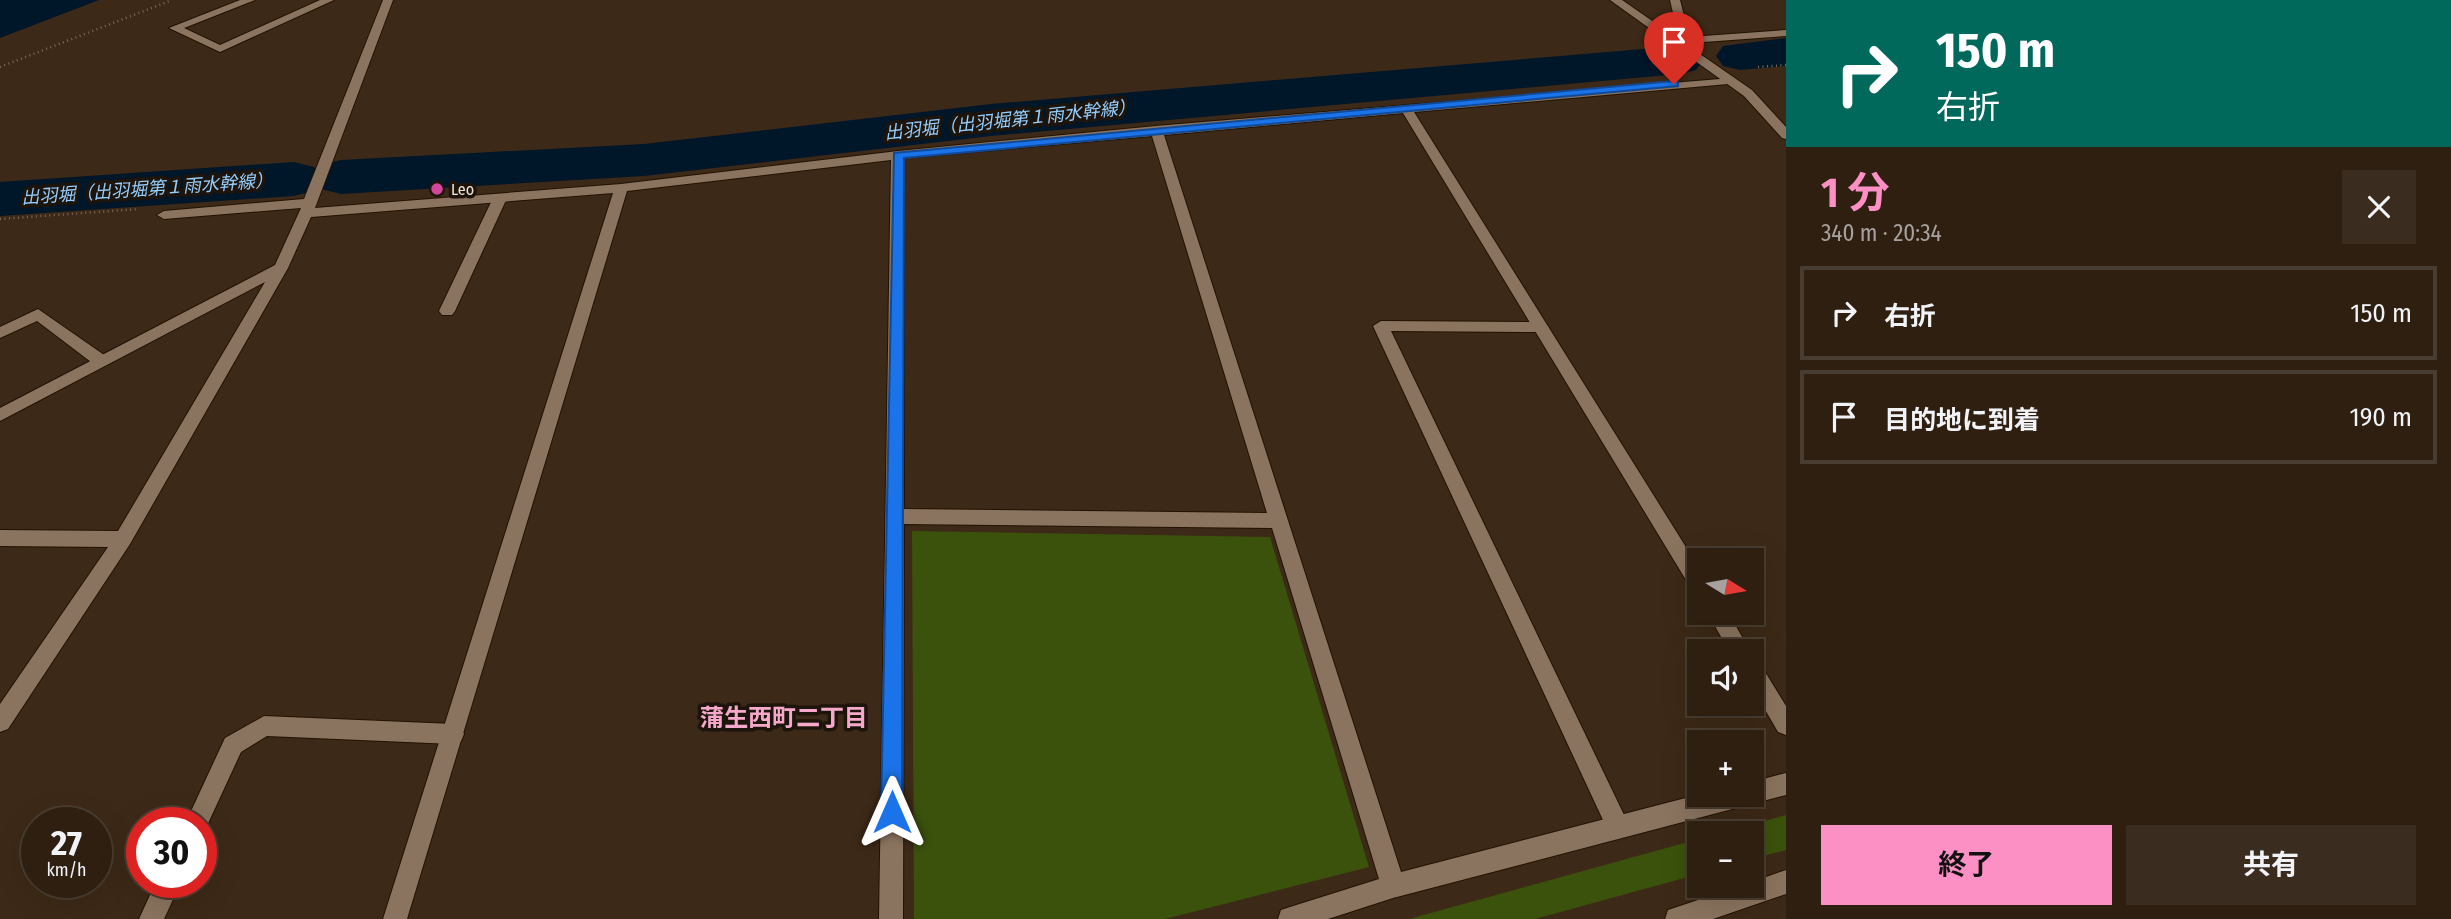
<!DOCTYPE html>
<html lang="ja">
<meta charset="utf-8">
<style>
body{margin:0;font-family:"Fira Sans Condensed","Noto Sans JP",sans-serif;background:#3a2c1f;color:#f1f3f6;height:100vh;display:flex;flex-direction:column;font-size:26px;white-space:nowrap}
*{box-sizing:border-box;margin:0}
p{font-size:23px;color:#a7a29f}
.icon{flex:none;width:38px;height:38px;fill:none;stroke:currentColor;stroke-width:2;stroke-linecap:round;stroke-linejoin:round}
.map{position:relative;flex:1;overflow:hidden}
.panel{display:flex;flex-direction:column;background:#2e1f11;width:665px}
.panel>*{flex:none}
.top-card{background:#00695c;color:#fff;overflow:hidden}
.needle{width:46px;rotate:101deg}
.controls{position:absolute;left:1687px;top:548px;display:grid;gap:14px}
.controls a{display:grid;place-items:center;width:77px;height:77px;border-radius:0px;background:#2e1f11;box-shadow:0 7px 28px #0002,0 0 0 2px #493d31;font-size:35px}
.speed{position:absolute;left:21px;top:807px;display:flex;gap:14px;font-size:35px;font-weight:700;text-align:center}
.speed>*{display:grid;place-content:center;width:91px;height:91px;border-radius:50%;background:#2e1f11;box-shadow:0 7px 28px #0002,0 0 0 2px #493d31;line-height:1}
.speed small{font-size:18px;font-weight:400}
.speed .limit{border:10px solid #d22;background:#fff;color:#111}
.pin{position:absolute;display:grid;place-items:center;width:60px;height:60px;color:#fff;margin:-72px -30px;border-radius:50% 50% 50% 0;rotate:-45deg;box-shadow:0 0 7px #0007}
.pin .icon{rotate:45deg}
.me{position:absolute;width:77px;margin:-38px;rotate:0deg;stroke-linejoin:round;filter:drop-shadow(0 0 5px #0008)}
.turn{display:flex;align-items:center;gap:24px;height:147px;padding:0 35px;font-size:32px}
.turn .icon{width:91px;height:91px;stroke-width:2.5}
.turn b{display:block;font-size:49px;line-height:60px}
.round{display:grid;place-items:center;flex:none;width:74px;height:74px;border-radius:0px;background:#3a2c1f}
.summary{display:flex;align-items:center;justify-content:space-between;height:119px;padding:0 35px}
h1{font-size:42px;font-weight:700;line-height:52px;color:#fc8fc3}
.cta{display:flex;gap:14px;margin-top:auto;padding:14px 35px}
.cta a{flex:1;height:80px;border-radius:0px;background:#fc8fc3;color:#111;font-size:28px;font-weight:700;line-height:80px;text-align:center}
.cta a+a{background:#3a2c1f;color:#f1f3f6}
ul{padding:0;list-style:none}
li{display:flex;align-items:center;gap:21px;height:94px;margin:0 14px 10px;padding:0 21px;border:4px solid #493d31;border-radius:0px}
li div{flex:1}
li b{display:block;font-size:26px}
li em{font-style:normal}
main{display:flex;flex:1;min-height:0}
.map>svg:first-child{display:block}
</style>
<main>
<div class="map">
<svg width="1786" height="919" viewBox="0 0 1786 919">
<rect width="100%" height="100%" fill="#3d2917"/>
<g fill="#3b520c">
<polygon points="912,531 1270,537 1369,867 1165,919 914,919"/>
<polygon points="1786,815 1786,850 1752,859 1752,833 1722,833"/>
<polygon points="1699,839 1699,874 1535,919 1409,919"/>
</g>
<polygon fill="#001629" points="0,0 99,0 0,38"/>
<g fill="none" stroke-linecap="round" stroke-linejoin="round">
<g fill="#001629" fill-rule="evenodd">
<polygon points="1786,38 1786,66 1740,70 1723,66 1716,56 1723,46"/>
<polygon points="1679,46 1696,50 1703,60 1696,70 1679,74 991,136 644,176 341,194 321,189 318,184 314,191 294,196 0,216 0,182 294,162 314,167 317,172 321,165 341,160 644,144 991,104"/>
</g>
<defs>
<g id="service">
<polygon points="240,0 255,0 184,28 220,45 320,0 334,0 220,52 169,28"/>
<polygon points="500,194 507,198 455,311 452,315 442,315 439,311 493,198"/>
<polygon points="38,309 107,357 109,361 107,365 95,365 37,321 0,338 0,327"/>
<polygon points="1381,321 1541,322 1549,327 1541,332 1391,331 1626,819 1630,827 1626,835 1618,839 1610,835 1373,326"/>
<polygon points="264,716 453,724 461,727 464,734 461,741 453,744 267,736 241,752 205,830 201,832 201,822 186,822 225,738"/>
<polygon points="156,882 181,882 164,919 139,919"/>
</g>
<g id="minor">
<path d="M383,0H393L315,208L621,184L898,151L1156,126L1732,78V82L1728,84L1414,112L1699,568V592L1692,590L1403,113L1164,135L1401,872L1701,794H1752V782L1786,773V795L1393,898L1328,919H1278L1281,910L1290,907L1379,879L1272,528L904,524L903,919H879L891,160L627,191L407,919H383L613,193L311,217L288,268L130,544L8,729L0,732V704L108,547L0,546V530L118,531L265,282L0,421V408L275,265L301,208L164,219L157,215L164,211L304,199ZM1152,136L1267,513L904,509V158Z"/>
<polygon points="1786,30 1786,36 1676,44 1670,41 1676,38"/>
<polygon points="1707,612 1728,612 1750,651 1729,651"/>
<polygon points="1752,660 1759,662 1786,706 1786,735 1778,732 1752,687"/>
<polygon points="1786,870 1786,894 1713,919 1665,919 1668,910 1740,886 1752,886 1752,882"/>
</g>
<polygon id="tertiary" points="1670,0 1680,0 1688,31 1671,41 1665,38 1677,30"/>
<polygon id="secondary" points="1610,0 1622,0 1752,90 1786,127 1786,139 1782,138 1744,96"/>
</defs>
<use href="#service" stroke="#231202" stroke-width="2"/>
<use href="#minor" stroke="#231202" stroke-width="2"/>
<use href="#tertiary" stroke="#231202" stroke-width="2"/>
<use href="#secondary" stroke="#231202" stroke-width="2"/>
<g stroke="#7b6a5a" stroke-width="2.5" stroke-dasharray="1 3.5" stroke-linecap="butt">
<polyline points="0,67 172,0"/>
<polyline points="1758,67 1786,65"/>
<polyline points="0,219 139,209"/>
</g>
<use href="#service" fill="#8a745f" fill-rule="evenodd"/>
<use href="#minor" fill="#8a745f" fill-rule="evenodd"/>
<use href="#tertiary" fill="#8a745f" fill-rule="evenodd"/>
<use href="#secondary" fill="#8a745f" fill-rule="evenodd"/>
</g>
<polygon fill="#1a73e8" stroke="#114b97" stroke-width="2" points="1674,81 1678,82 1678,86 904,158 902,812 899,819 892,822 884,819 881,812 894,153"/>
<circle fill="#d1479c" stroke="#1d140c" stroke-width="2.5" cx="437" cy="189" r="7"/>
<g text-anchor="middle" stroke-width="7" stroke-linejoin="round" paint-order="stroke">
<g font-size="16" fill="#f1e4d9" stroke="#1d140c" text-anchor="start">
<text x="451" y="195">Leo</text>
</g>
<g font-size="18" font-style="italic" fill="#94ceff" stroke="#1d140c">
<text transform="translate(1010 120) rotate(-6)" y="6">出羽堀（出羽堀第１雨水幹線）</text>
<text transform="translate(147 189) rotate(-4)" y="6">出羽堀（出羽堀第１雨水幹線）</text>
</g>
<g font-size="24" font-weight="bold" fill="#f5a8ca" stroke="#1d140c">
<text x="784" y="726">蒲生西町二丁目</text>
</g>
</g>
</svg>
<div class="controls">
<a><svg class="needle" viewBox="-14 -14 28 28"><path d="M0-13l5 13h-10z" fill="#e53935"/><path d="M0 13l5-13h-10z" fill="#a7a29f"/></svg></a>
<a><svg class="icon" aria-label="sound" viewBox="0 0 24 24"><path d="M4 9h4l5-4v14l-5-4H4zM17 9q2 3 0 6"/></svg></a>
<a>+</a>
<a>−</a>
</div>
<div class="speed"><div>27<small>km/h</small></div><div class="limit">30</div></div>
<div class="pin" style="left:1674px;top:84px;background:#d93025"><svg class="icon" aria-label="arrive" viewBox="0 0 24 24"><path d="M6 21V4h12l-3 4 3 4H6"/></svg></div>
<svg class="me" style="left:892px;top:812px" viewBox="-20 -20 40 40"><path d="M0-17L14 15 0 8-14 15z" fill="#1a73e8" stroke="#fff" stroke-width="4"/></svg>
</div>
<section class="panel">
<div class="top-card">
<div class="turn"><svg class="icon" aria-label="right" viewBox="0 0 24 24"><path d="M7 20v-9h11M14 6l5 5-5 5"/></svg><div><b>150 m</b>右折</div></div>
</div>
<div class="summary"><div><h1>1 分</h1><p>340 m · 20:34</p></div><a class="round"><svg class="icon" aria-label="close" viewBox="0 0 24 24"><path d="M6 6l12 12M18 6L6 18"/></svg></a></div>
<ul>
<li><svg class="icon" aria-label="right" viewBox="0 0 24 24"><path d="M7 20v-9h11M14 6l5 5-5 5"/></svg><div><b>右折</b></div><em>150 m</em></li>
<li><svg class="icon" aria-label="arrive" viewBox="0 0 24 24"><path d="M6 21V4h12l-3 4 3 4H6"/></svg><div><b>目的地に到着</b></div><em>190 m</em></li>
</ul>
<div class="cta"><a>終了</a><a>共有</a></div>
</section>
</main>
